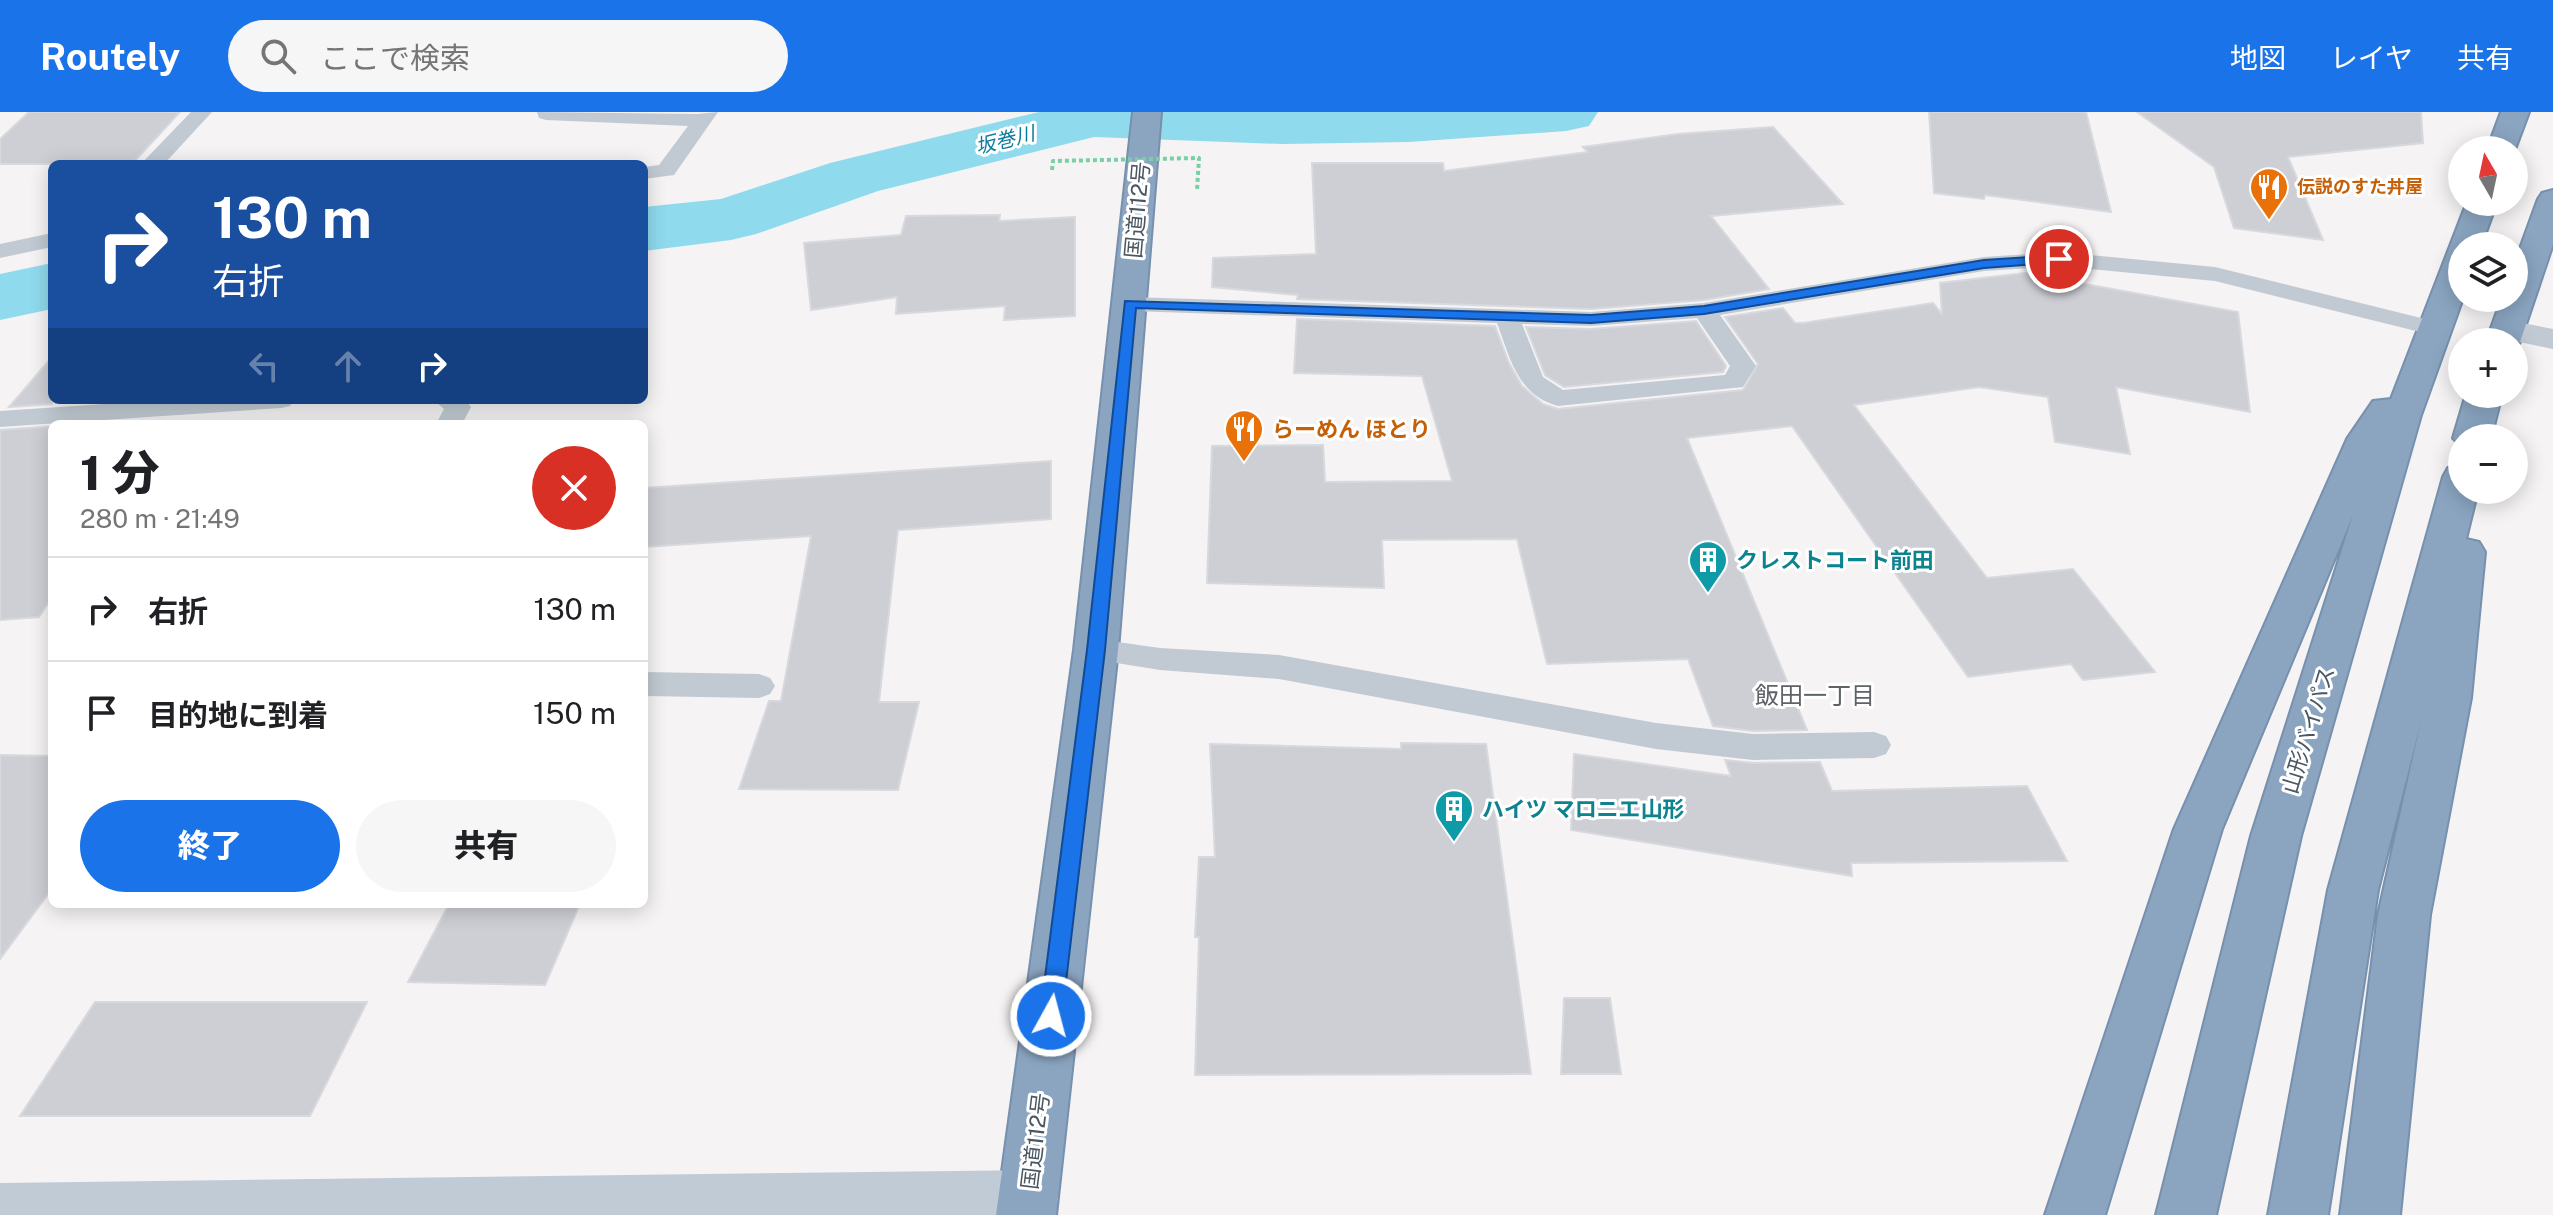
<!DOCTYPE html>
<html lang="ja">
<meta charset="utf-8">
<style>
body{margin:0;font-family:"Public Sans","Noto Sans JP",sans-serif;background:#f6f6f6;color:#202124;height:100vh;display:flex;flex-direction:column;font-size:30px;white-space:nowrap}
*{box-sizing:border-box;margin:0}
p{font-size:26px;color:#757577}
.icon{flex:none;width:44px;height:44px;fill:none;stroke:currentColor;stroke-width:2;stroke-linecap:round;stroke-linejoin:round}
.map{position:relative;flex:1;overflow:hidden}
.sheet{position:absolute;left:48px;top:308px;width:600px;height:488px;display:flex;flex-direction:column;background:#fff;border-radius:12px;box-shadow:0 4px 20px #0003}
.sheet>*{flex:none}
.top-card{position:absolute;left:48px;top:48px;width:600px;height:244px;border-radius:12px;box-shadow:0 4px 20px #0003;background:#1a4fa0;color:#fff;overflow:hidden}
.needle{width:52px;rotate:351deg}
.controls{position:absolute;left:2448px;top:24px;display:grid;gap:16px}
.controls a{display:grid;place-items:center;width:80px;height:80px;border-radius:50%;background:#fff;box-shadow:0 4px 20px #0003;font-size:40px}
.pin{position:absolute;display:grid;place-items:center;width:68px;height:68px;color:#fff;margin:-34px;border:4px solid #fff;border-radius:50%;box-shadow:0 2px 8px #0007}
.me{position:absolute;width:88px;margin:-44px;rotate:7deg;stroke-linejoin:round;filter:drop-shadow(0 0 6px #0008)}
.turn{display:flex;align-items:center;gap:28px;height:168px;padding:0 32px;font-size:36px}
.turn .icon{width:104px;height:104px;stroke-width:2.5}
.turn b{display:block;font-size:56px;line-height:68px}
.lanes{display:flex;align-items:center;height:76px;padding:0 32px;background:#0003;justify-content:center;gap:40px;direction:ltr}
.lanes .off{opacity:.35}
.round{display:grid;place-items:center;flex:none;width:84px;height:84px;border-radius:42px;background:#f6f6f6}
.headline{display:flex;align-items:center;justify-content:space-between;height:136px;padding:0 32px}
h1{font-size:48px;font-weight:800;line-height:60px}
.action{display:flex;gap:16px;margin-top:auto;padding:16px 32px}
.action a{flex:1;height:92px;border-radius:48px;background:#1a73e8;color:#fff;font-size:32px;font-weight:800;line-height:92px;text-align:center}
.action a+a{background:#f6f6f6;color:#202124}
ul{padding:0;list-style:none}
li{display:flex;align-items:center;gap:24px;height:104px;padding:0 32px;border-top:2px solid #e0e0e0}
li div{flex:1}
li b{display:block;font-size:30px}
li em{font-style:normal}
header{display:flex;align-items:center;gap:48px;box-sizing:border-box;height:112px;padding:0 40px;background:#1a73e8;color:#fff}
header strong{font-size:38px}
nav{display:flex;gap:44px;margin-inline-start:auto;font-size:28px}
.search{width:560px;height:72px;background:#f6f6f6;display:flex;align-items:center;gap:20px;box-sizing:border-box;padding:0 28px;border-radius:44px;color:#757577;font-size:30px}
.map>svg:first-child{display:block}
</style>
<header>
<strong>Routely</strong>
<div class="search"><svg class="icon" aria-label="search" viewBox="0 0 24 24"><circle cx="10" cy="10" r="6"/><path d="M15 15l6 6"/></svg>ここで検索</div>
<nav><a>地図</a><a>レイヤ</a><a>共有</a></nav>
</header>
<div class="map">
<svg width="2553" height="1103" viewBox="0 0 2553 1103">
<rect width="100%" height="100%" fill="#f5f3f3"/>
<g fill="none" stroke-linecap="round" stroke-linejoin="round">
<g fill="#90daee" fill-rule="evenodd">
<polygon points="1039,0 1598,0 1589,14 1566,19 1409,30 1282,32 1094,25 878,79 756,122 731,128 644,139 644,95 721,87 830,51"/>
<polygon points="52,151 52,197 0,208 0,162"/>
</g>
</g>
<g fill="#cdcfd5" stroke="#d7d9de" stroke-width="2">
<polygon points="29,0 180,0 132,52 0,52 0,27"/>
<polygon points="1929,0 2086,0 2111,100 1985,83 1984,87 1934,81"/>
<polygon points="2137,0 2421,0 2423,31 2288,45 2323,128 2234,116 2214,55"/>
<polygon points="1773,15 1843,92 1711,104 1769,177 1704,188 1591,197 1297,187 1298,183 1212,175 1213,146 1316,142 1312,51 1443,51 1444,59 1588,40 1583,35 1678,22"/>
<polygon points="1000,103 999,109 1075,105 1075,204 1004,208 1005,194 896,202 897,185 811,198 804,131 901,123 906,104"/>
<polygon points="2025,161 2238,200 2250,300 2116,275 2130,342 2055,330 2048,285 1979,275 1854,293 1987,466 2073,457 2155,560 2083,568 2071,552 1968,565 1792,314 1687,326 1807,618 1753,619 1713,614 1688,547 1547,552 1517,427 1382,428 1384,476 1207,471 1212,334 1323,333 1325,370 1452,369 1422,264 1294,261 1297,207 1495,214 1509,251 1522,274 1543,292 1558,297 1743,278 1758,252 1725,205 1783,196 1795,211 1803,211 1933,191 1942,202 1940,171"/>
<polygon points="1696,209 1726,254 1723,260 1564,275 1545,263 1526,215 1591,217"/>
<polygon points="52,245 52,292 9,295"/>
<polygon points="52,314 52,485 39,505 0,508 0,318"/>
<polygon points="1051,349 1051,407 898,418 879,590 919,590 898,678 739,677 769,589 781,589 811,424 644,435 644,376"/>
<polygon points="1401,631 1486,632 1531,962 1195,963 1199,825 1195,825 1199,745 1215,745 1210,632 1401,637"/>
<polygon points="1574,642 1731,664 1725,648 1753,651 1820,650 1832,679 2027,674 2067,749 1851,751 1852,764 1571,718"/>
<polygon points="0,643 52,644 52,777 0,847"/>
<polygon points="449,792 580,792 545,873 408,870"/>
<polygon points="1564,886 1610,886 1621,962 1561,962"/>
<polygon points="95,890 367,890 310,1004 20,1004"/>
</g>
<g fill="none" stroke-linecap="round" stroke-linejoin="round">
<defs>
<g id="highway">
<polygon points="1133,0 1161,0 1118,538 1056,1103 996,1103 1074,538"/>
<polygon points="2501,0 2529,0 2514,40 2487,38"/>
<polygon points="2553,78 2553,132 2520,230 2514,238 2514,230 2486,230 2502,186 2514,186 2514,153 2538,87 2542,81"/>
<polygon points="2467,90 2497,90 2481,134 2462,134 2463,186 2421,303 2301,724 2216,1103 2156,1103 2251,724 2353,403 2222,717 2105,1103 2045,1103 2174,717 2347,327 2373,289 2391,287"/>
<polygon points="2466,282 2502,282 2491,326 2462,326 2462,335 2453,326"/>
<polygon points="2462,353 2462,378 2478,378 2466,427 2479,430 2485,440 2471,586 2430,803 2400,1103 2340,1103 2378,803 2421,609 2378,778 2328,1103 2268,1103 2328,778 2443,365 2448,356"/>
</g>
</defs>
<use href="#highway" stroke="#7690ad" stroke-width="4"/>
<g fill="#c1cad2" fill-rule="evenodd">
<polygon points="191,0 212,0 164,52 141,52"/>
<polygon points="537,0 697,2 718,0 674,63 644,67 644,55 659,53 688,14 546,8 539,6"/>
<polygon points="52,121 52,135 0,146 0,132"/>
<path d="M2059,140L2215,155L2445,212L2448,217L2445,222L2436,224L2215,169L2059,154L1984,159L1720,203L1756,254L1743,275L1558,294C1518,284 1510,246 1497,211L1130,199L1121,197L1118,192L1121,187L1130,185L1591,200L1704,191L1984,145ZM1697,206L1730,254L1725,263L1563,278L1543,265L1522,212L1591,214Z"/>
<polygon points="164,288 294,288 290,294 281,296 0,315 0,299"/>
<polygon points="434,288 465,288 471,295 462,312 436,312 444,297"/>
<polygon points="1096,527 1160,536 1279,543 1656,611 1753,622 1874,620 1886,624 1891,633 1886,642 1874,646 1753,648 1656,637 1279,567 1160,558 1085,546 1080,538 1085,530"/>
<polygon points="644,560 759,562 770,566 775,574 770,582 759,586 644,584"/>
</g>
<polygon fill="#c1cad2" fill-rule="evenodd" points="2507,208 2553,217 2553,237 2495,225 2490,218 2495,211"/>
<polygon fill="#c1cbd6" fill-rule="evenodd" points="1028,1058 1049,1066 1058,1087 1051,1103 0,1103 0,1071"/>
<use href="#highway" fill="#8ba5c1" fill-rule="evenodd"/>
<polyline stroke="#7ad0a6" stroke-width="4" stroke-dasharray="4 3" stroke-linecap="butt" points="1052,58 1053,49 1199,46 1197,78"/>
</g>
<polygon fill="#1a73e8" stroke="#114b97" stroke-width="2" points="2059,143 2066,147 2064,150 1984,156 1704,202 1591,211 1136,196 1105,538 1062,904 1059,911 1051,914 1043,911 1040,904 1087,538 1125,189 1591,203 1704,194 1984,148"/>
<defs>
<symbol id="restaurant-pin" viewBox="-11 -11 22 30"><path d="M0 17L-7.5 6A9.5 9.5 0 1 1 7.5 6Z" fill="#e8710a" stroke="#fff"/><path d="M-5-6h1v4h1v-4h1v4h1v-4h1v5L-1.5 .5V6h-2V.5L-5-1ZM5-6V6H3V1.5H1.5Q1.5-4 5-6Z" fill="#fff"/></symbol>
<symbol id="building-pin" viewBox="-11 -11 22 30"><path d="M0 17L-7.5 6A9.5 9.5 0 1 1 7.5 6Z" fill="#0f9aa8" stroke="#fff"/><path d="M-4-6H4V6H1V3H-1V6H-4ZM-2.5-4.3h1.7v1.8h-1.7ZM.8-4.3h1.7v1.8H.8ZM-2.5-1h1.7V.8h-1.7ZM.8-1h1.7V.8H.8Z" fill="#fff"/></symbol>
</defs>
<g fill-rule="evenodd">
<use href="#restaurant-pin" x="2247" y="53" width="44" height="60"/>
<use href="#restaurant-pin" x="1222" y="295" width="44" height="60"/>
<use href="#building-pin" x="1686" y="426" width="44" height="60"/>
<use href="#building-pin" x="1432" y="675" width="44" height="60"/>
</g>
<g text-anchor="middle" stroke-width="6" stroke-linejoin="round" paint-order="stroke">
<g font-size="18" font-weight="bold" fill="#c56008" stroke="#fff" text-anchor="start">
<text x="2297" y="81">伝説のすた丼屋</text>
</g>
<g font-size="20" font-style="italic" fill="#0c7c9b" stroke="#fff">
<text transform="translate(1005 28) rotate(-14)" y="7">坂巻川</text>
</g>
<g font-size="22" fill="#4a5661" stroke="#fff">
<text transform="translate(1137 98) rotate(-85)" y="8">国道112号</text>
<text transform="translate(2308 618) rotate(-73)" y="8">山形バイパス</text>
<text transform="translate(1035 1029) rotate(-83)" y="8">国道112号</text>
</g>
<g font-size="22" font-weight="bold" fill="#c56008" stroke="#fff" text-anchor="start">
<text x="1272" y="325">らーめん ほとり</text>
</g>
<g font-size="22" font-weight="bold" fill="#0d838f" stroke="#fff" text-anchor="start">
<text x="1736" y="456">クレストコート前田</text>
<text x="1482" y="705">ハイツ マロニエ山形</text>
</g>
<g font-size="24" fill="#5f6368" stroke="#fff">
<text x="1815" y="592">飯田一丁目</text>
</g>
</g>
</svg>
<div class="controls">
<a><svg class="needle" viewBox="-14 -14 28 28"><path d="M0-13l5 13h-10z" fill="#e53935"/><path d="M0 13l5-13h-10z" fill="#757577"/></svg></a>
<a><svg class="icon" aria-label="layers" viewBox="0 0 24 24"><path d="M12 4l9 5-9 5-9-5zM3 14l9 5 9-5"/></svg></a>
<a>+</a>
<a>−</a>
</div>
<div class="pin" style="left:2059px;top:147px;background:#d93025"><svg class="icon" aria-label="arrive" viewBox="0 0 24 24"><path d="M6 21V4h12l-3 4 3 4H6"/></svg></div>
<svg class="me" style="left:1051px;top:904px" viewBox="-20 -20 40 40"><circle r="17" fill="#1a73e8" stroke="#fff" stroke-width="3"/><path d="M0-11L8 9 0 5-8 9z" fill="#fff"/></svg>
<div class="top-card">
<div class="turn"><svg class="icon" aria-label="right" viewBox="0 0 24 24"><path d="M7 20v-9h11M14 6l5 5-5 5"/></svg><div><b>130 m</b>右折</div></div>
<div class="lanes"><svg class="icon off" aria-label="left" viewBox="0 0 24 24"><path d="M17 20v-9H6M10 6l-5 5 5 5"/></svg><svg class="icon off" aria-label="ahead" viewBox="0 0 24 24"><path d="M12 20V5M6 11l6-6 6 6"/></svg><svg class="icon" aria-label="right" viewBox="0 0 24 24"><path d="M7 20v-9h11M14 6l5 5-5 5"/></svg></div>
</div>
<section class="sheet">
<div class="headline"><div><h1>1 分</h1><p>280 m · 21:49</p></div><a class="round" style="background:#d93025;color:#fff"><svg class="icon" aria-label="close" viewBox="0 0 24 24"><path d="M6 6l12 12M18 6L6 18"/></svg></a></div>
<ul>
<li><svg class="icon" aria-label="right" viewBox="0 0 24 24"><path d="M7 20v-9h11M14 6l5 5-5 5"/></svg><div><b>右折</b></div><em>130 m</em></li>
<li><svg class="icon" aria-label="arrive" viewBox="0 0 24 24"><path d="M6 21V4h12l-3 4 3 4H6"/></svg><div><b>目的地に到着</b></div><em>150 m</em></li>
</ul>
<div class="action"><a>終了</a><a>共有</a></div>
</section>
</div>
